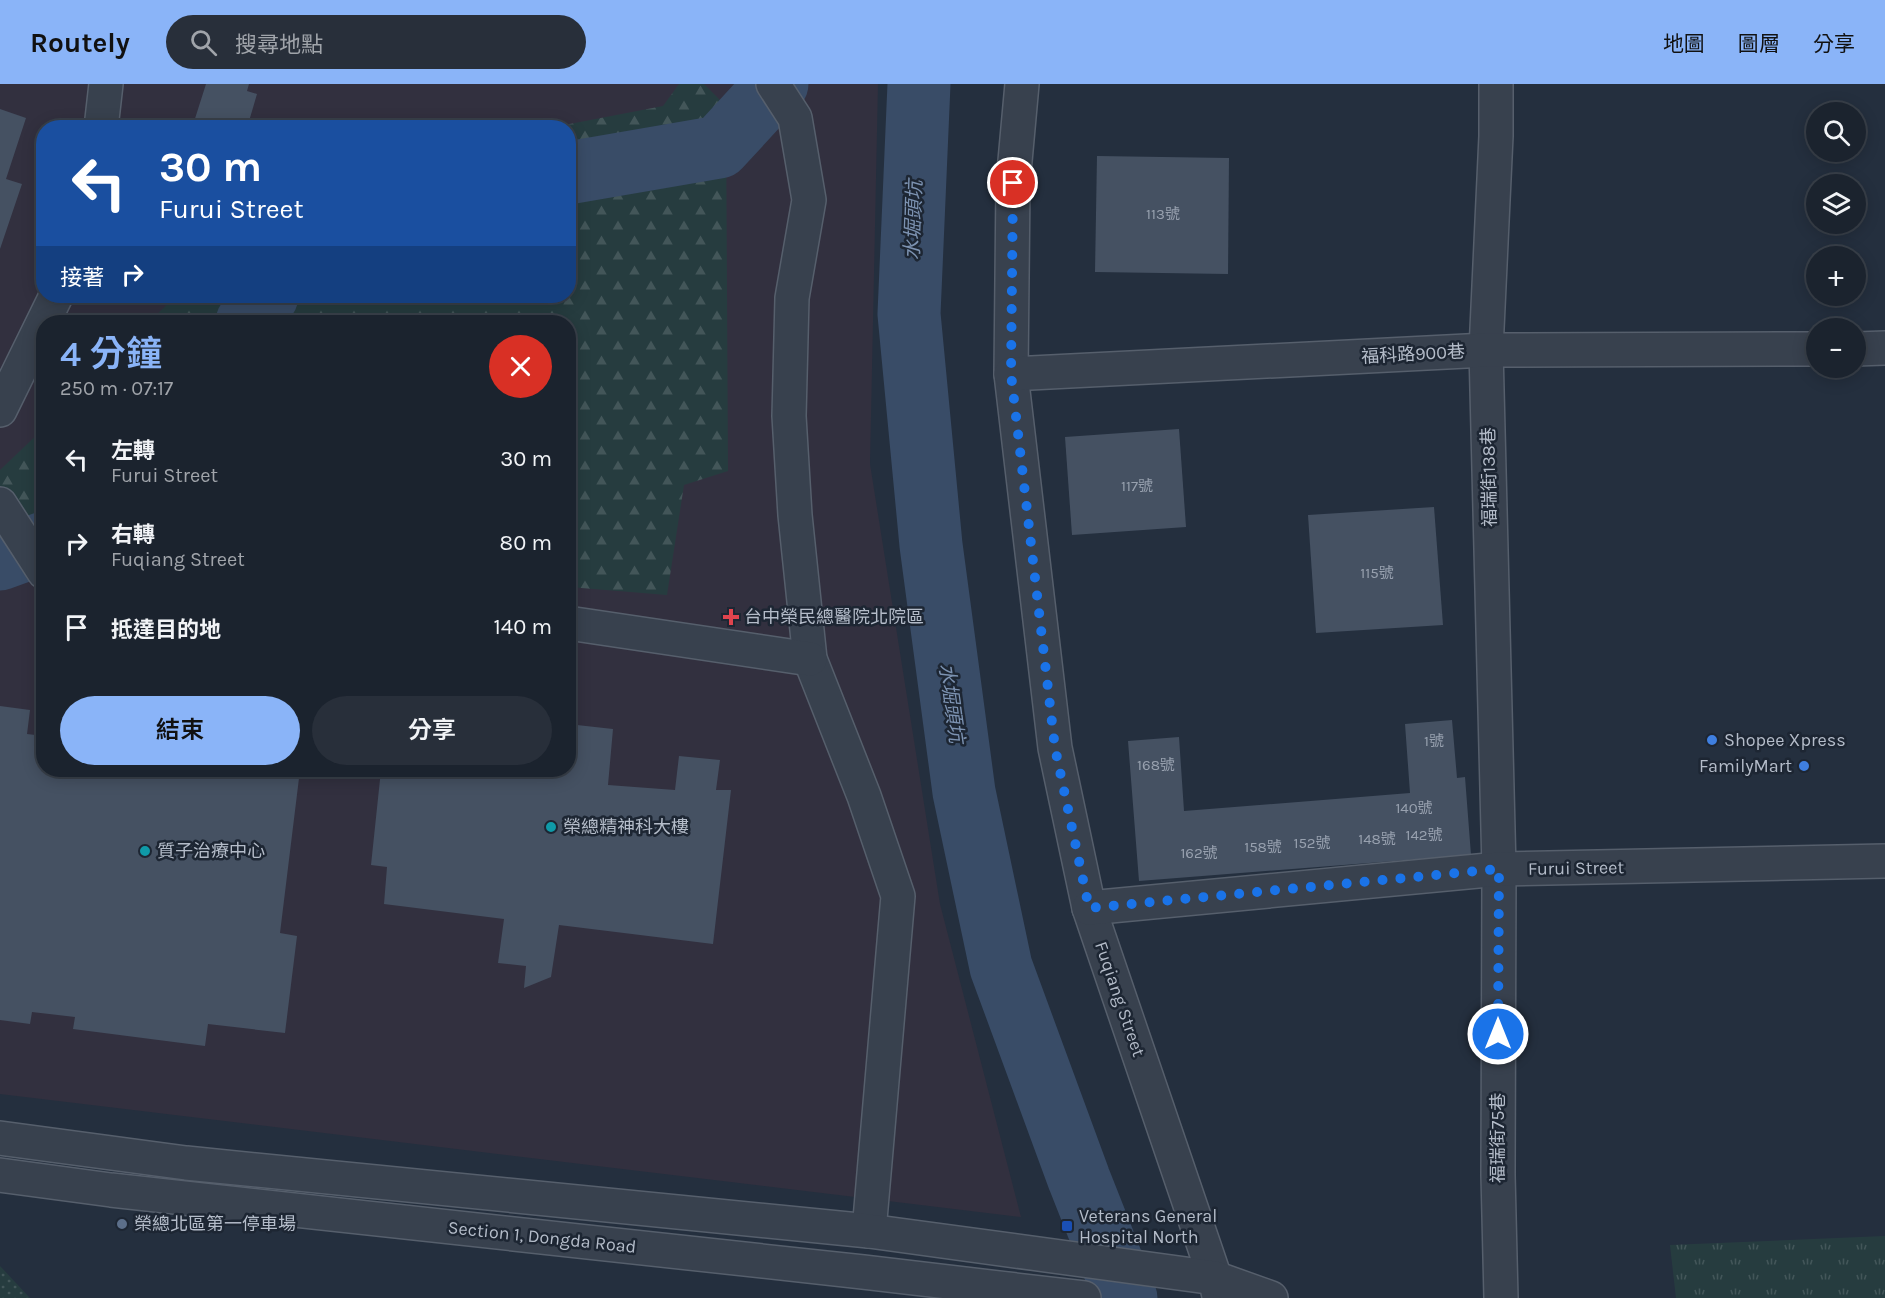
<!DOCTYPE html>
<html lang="zh-TW">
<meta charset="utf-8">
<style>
body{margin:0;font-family:Karla,"Noto Sans TC",sans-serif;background:#282f3a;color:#f1f3f6;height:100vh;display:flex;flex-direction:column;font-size:22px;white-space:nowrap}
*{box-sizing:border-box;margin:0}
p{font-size:20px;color:#a0a4aa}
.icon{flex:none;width:33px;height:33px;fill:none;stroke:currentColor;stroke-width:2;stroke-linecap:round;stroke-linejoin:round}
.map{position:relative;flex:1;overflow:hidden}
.details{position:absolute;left:36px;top:231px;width:540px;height:462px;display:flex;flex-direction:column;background:#1b232e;border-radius:24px;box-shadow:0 3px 15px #0003,0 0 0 2px #39404a}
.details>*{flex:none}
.guide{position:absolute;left:36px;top:36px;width:540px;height:183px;border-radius:24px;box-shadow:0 3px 15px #0003,0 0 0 2px #39404a;background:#1a4fa0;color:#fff;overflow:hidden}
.tools{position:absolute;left:1806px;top:18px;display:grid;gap:12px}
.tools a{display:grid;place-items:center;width:60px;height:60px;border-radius:50%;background:#1b232e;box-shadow:0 3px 15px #0003,0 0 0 2px #39404a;font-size:30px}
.pin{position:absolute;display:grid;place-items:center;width:51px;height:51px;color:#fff;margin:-26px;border:3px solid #fff;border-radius:50%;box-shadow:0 2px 6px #0007}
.me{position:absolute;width:66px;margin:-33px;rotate:0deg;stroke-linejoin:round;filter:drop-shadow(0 0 4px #0008)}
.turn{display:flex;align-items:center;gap:21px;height:126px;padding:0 24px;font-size:27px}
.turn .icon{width:78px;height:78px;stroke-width:2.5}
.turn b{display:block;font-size:42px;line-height:51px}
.then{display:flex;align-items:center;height:57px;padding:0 24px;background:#0003;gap:12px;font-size:22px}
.round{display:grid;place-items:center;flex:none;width:63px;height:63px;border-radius:32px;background:#282f3a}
.summary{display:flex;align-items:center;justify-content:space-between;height:102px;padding:0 24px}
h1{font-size:36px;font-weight:600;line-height:45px;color:#8ab4f8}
.action{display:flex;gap:12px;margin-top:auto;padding:12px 24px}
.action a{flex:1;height:69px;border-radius:36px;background:#8ab4f8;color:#111;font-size:24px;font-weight:600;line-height:69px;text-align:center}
.action a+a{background:#282f3a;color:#f1f3f6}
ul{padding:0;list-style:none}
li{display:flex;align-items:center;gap:18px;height:84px;padding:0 24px}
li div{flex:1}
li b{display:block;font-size:22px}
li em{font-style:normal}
header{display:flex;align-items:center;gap:36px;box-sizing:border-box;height:84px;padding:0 30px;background:#8ab4f8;color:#111}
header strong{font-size:28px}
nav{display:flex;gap:33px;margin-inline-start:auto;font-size:21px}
.search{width:420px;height:54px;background:#282f3a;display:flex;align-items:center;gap:15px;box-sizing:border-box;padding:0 21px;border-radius:33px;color:#a0a4aa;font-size:22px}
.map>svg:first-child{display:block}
</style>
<header>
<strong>Routely</strong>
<div class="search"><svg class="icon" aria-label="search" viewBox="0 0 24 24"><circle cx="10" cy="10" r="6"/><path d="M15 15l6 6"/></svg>搜尋地點</div>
<nav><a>地圖</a><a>圖層</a><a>分享</a></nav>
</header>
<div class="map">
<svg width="1885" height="1214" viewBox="0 0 1885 1214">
<defs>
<pattern id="grass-dots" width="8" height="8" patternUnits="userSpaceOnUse" patternTransform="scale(1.5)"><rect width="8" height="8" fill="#263c3f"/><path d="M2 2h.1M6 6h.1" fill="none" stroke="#435659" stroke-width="1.8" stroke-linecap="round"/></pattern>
<pattern id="forest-firs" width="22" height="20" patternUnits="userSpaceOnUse" patternTransform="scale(1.5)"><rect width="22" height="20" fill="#263c3f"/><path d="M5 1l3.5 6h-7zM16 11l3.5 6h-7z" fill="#435659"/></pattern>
<pattern id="park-tufts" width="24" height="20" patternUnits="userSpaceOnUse" patternTransform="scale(1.5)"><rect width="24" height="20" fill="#263c3f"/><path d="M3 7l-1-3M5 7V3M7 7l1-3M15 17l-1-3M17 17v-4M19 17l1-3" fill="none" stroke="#435659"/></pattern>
</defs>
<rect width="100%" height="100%" fill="#242f3e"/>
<path fill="#32303f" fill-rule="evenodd" d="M0,0H878L870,380L940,820L1021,1133L0,1010ZM44,44H568V212H44ZM44,238H568V686H44Z"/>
<polygon fill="url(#grass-dots)" points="0,1182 30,1214 0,1214"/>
<g fill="url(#forest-firs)">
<polygon points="679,0 704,0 726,22 728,387 684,401 667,511 569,503 568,238 149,238 176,212 568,212 568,44 554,43 663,22"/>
<polygon points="43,345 43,473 0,472 0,386"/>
</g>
<polygon fill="url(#park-tufts)" points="1885,1152 1885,1214 1676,1214 1670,1161"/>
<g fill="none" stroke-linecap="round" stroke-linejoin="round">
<g stroke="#394c67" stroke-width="63">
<polyline points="919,0 909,230 931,461 964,708 1001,883 1079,1095 1126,1214"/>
<polyline points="568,89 719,63 777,0"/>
<polyline points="247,238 267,212"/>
<polyline points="0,475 44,459"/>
</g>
</g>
<g fill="#455162">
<polygon points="206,0 249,0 247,7 257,10 247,44 192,44"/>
<polygon points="0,25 26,34 6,95 22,100 0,165"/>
<polygon points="1097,72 1229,74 1228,190 1095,188"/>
<polygon points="1179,345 1186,443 1072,451 1065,353"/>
<polygon points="1434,423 1443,541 1316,549 1308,431"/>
<polygon points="0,622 30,626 27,650 44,652 44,686 300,686 280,849 297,852 285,949 208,940 205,962 73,945 75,933 32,928 30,940 0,936"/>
<polygon points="1452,636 1457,694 1465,693 1471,771 1139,797 1128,657 1179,653 1184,727 1410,709 1405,640"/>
<polygon points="568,640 613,645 608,701 675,706 679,672 720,676 716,706 731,706 713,860 559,841 551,893 524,904 526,882 498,879 504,835 384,820 387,783 371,781 381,686 568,686"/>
</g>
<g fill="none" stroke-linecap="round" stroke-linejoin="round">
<defs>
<g id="minor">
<polyline points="773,0 795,34 809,116 792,214 789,332 795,431 810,575 864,712 898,812 869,1147"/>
<polyline points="1022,0 1013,99 1011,290 1055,664 1089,824 1215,1194 1219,1212"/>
<polyline points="1496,0 1496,52 1486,266 1499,785 1498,1091 1501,1214"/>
<polyline points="101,44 106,0"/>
<polyline points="1856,265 1885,264"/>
<polyline points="1011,290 1486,266 1816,265"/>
<polyline points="0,326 56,212"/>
<polyline points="0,420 44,488"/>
<polyline points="568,539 810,575"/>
<polyline points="1089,824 1499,785 1885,777"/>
<polyline points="0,1054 186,1079 869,1147 1215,1194 1271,1214"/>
<polyline points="0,1091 111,1106 863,1188 1084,1214"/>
</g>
</defs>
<use href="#minor" stroke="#565f6c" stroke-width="36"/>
<use href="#minor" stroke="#38414e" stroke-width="33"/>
</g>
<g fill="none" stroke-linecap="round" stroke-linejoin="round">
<polyline stroke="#1a73e8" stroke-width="10" stroke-dasharray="0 18" points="1013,99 1011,290 1055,664 1089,824 1499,785 1498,950"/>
</g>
<path fill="#e0444e" stroke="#1d2633" stroke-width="2" d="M728 524h6v6h6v6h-6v6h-6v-6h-6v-6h6z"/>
<g fill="#3f7fe0" stroke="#1d2633" stroke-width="2">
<circle cx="1712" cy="656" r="6"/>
<circle cx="1804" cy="682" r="6"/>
</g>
<g fill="#0f9aa8" stroke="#1d2633" stroke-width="2">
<circle cx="551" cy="743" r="6"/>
<circle cx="145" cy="767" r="6"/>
</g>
<circle fill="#5c6f8a" stroke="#1d2633" stroke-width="2" cx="122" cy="1140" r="6"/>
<rect fill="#1a4fb4" stroke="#1d2633" stroke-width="2" x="1061" y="1136" width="12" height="12" rx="3"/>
<g text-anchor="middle" stroke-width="5" stroke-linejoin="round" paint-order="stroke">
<g font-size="15" fill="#98a1af">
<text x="1163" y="135">113號</text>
<text x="1137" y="407">117號</text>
<text x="1377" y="494">115號</text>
<text x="1434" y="662">1號</text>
<text x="1156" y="686">168號</text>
<text x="1414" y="729">140號</text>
<text x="1424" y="756">142號</text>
<text x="1377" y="760">148號</text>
<text x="1312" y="764">152號</text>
<text x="1263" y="768">158號</text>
<text x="1199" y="774">162號</text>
</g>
<g font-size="18" fill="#b4bcc9" stroke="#1d2633">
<text transform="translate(1413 270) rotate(-3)" y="6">福科路900巷</text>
<text transform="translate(1489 393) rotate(-91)" y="6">福瑞街138巷</text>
<text transform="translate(1576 784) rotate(-1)" y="6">Furui Street</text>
<text transform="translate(1120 915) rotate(71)" y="6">Fuqiang Street</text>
<text transform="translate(1498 1054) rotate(-90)" y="6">福瑞街75巷</text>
<text transform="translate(542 1153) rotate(6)" y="6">Section 1, Dongda Road</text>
</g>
<g font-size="18" fill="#b4bcc9" stroke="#1d2633" text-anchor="start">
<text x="744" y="539">台中榮民總醫院北院區</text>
<text x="1724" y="662">Shopee Xpress</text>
<text x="1792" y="688" text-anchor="end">FamilyMart</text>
<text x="563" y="749">榮總精神科大樓</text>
<text x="157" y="773">質子治療中心</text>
<text x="1079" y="1138">Veterans General<tspan x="1079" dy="21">Hospital North</tspan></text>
<text x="134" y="1146">榮總北區第一停車場</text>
</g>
<g font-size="20" font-style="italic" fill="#7c92b1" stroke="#1d2633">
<text transform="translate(913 136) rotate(-88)" y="7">水堀頭坑</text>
<text transform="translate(952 619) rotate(82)" y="7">水堀頭坑</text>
</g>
</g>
</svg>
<div class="tools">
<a><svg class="icon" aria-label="search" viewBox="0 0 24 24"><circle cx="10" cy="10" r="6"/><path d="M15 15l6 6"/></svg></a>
<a><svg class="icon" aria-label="layers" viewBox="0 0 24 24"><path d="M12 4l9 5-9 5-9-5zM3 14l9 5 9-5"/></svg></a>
<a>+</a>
<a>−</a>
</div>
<div class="pin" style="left:1013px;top:99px;background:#d93025"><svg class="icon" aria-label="arrive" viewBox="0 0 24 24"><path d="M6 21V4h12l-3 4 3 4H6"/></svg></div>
<svg class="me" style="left:1498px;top:950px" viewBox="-20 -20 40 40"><circle r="17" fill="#1a73e8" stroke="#fff" stroke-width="3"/><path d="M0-11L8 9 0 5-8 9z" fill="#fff"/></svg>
<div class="guide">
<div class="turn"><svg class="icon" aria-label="left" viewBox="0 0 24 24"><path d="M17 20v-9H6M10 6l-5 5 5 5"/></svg><div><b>30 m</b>Furui Street</div></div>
<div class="then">接著<svg class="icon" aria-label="right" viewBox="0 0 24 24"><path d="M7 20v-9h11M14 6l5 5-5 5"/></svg></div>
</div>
<section class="details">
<div class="summary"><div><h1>4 分鐘</h1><p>250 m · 07:17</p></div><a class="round" style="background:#d93025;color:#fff"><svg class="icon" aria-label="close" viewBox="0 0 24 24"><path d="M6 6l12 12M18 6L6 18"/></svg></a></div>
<ul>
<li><svg class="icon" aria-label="left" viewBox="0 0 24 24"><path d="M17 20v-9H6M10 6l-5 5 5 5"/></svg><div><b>左轉</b><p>Furui Street</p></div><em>30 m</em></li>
<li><svg class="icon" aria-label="right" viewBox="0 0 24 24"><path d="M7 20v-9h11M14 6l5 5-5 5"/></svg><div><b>右轉</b><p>Fuqiang Street</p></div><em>80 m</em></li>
<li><svg class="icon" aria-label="arrive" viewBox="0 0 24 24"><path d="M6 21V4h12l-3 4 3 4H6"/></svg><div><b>抵達目的地</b></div><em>140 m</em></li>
</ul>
<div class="action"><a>結束</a><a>分享</a></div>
</section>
</div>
